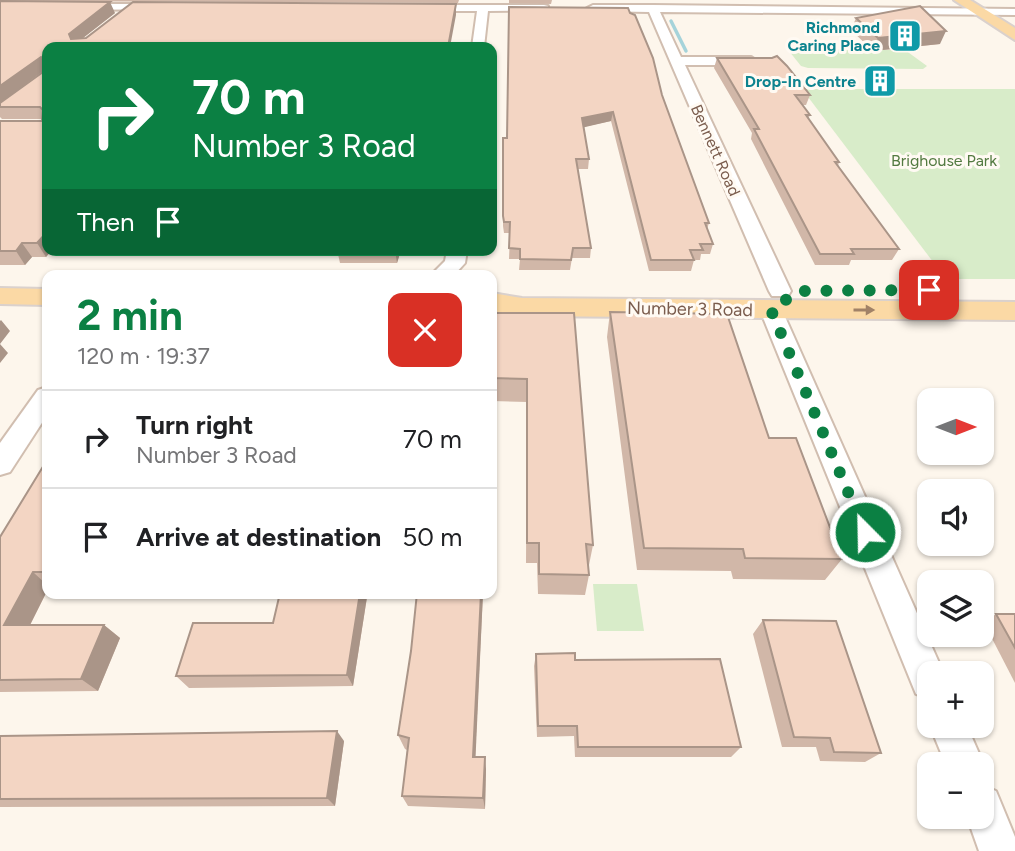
<!DOCTYPE html>
<meta charset="utf-8">
<style>
body{margin:0;font-family:Figtree,sans-serif;background:#f2f2f2;color:#202124;height:100vh;display:flex;flex-direction:column;font-size:26px;white-space:nowrap}
*{box-sizing:border-box;margin:0}
p{font-size:23px;color:#757577}
.icon{flex:none;width:38px;height:38px;fill:none;stroke:currentColor;stroke-width:2;stroke-linecap:round;stroke-linejoin:round}
.map{position:relative;flex:1;overflow:hidden}
.drawer{position:absolute;left:42px;top:270px;width:455px;height:329px;display:flex;flex-direction:column;background:#fff;border-radius:14px;box-shadow:0 2px 5px #0004}
.drawer>*{flex:none}
.top-card{position:absolute;left:42px;top:42px;width:455px;height:214px;border-radius:14px;box-shadow:0 2px 5px #0004;background:#0b8043;color:#fff;overflow:hidden}
.needle{width:46px;rotate:90deg}
.fabs{position:absolute;left:917px;top:388px;display:grid;gap:14px}
.fabs a{display:grid;place-items:center;width:77px;height:77px;border-radius:14px;background:#fff;box-shadow:0 2px 5px #0004;font-size:35px}
.pin{position:absolute;display:grid;place-items:center;width:60px;height:60px;color:#fff;margin:-30px;border-radius:14px;box-shadow:0 4px 10px #0006}
.me{position:absolute;width:77px;margin:-38px;rotate:337deg;stroke-linejoin:round;filter:drop-shadow(0 0 5px #0008)}
.turn{display:flex;align-items:center;gap:24px;height:147px;padding:0 35px;font-size:32px}
.turn .icon{width:91px;height:91px;stroke-width:2.5}
.turn b{display:block;font-size:49px;line-height:60px}
.then{display:flex;align-items:center;height:66px;padding:0 35px;background:#0003;gap:14px;font-size:26px}
.round{display:grid;place-items:center;flex:none;width:74px;height:74px;border-radius:14px;background:#f2f2f2}
.overview{display:flex;align-items:center;justify-content:space-between;height:119px;padding:0 35px}
h1{font-size:42px;font-weight:700;line-height:52px;color:#0b8043}
ul{padding:0;list-style:none}
li{display:flex;align-items:center;gap:21px;height:98px;padding:0 35px;border-top:2px solid #e0e0e0}
li div{flex:1}
li b{display:block;font-size:26px}
li em{font-style:normal}
.map>svg:first-child{display:block}
</style>
<div class="map">
<svg width="1015" height="851" viewBox="0 0 1015 851">
<rect width="100%" height="100%" fill="#fdf6ec"/>
<g fill="#d8ecc9">
<polygon points="796,49 905,50 927,66 923,69 808,68 801,66 789,51"/>
<polygon points="802,89 1015,89 1015,279 946,279"/>
<polygon points="593,584 637,584 644,631 597,631"/>
</g>
<g fill="none" stroke-linecap="round" stroke-linejoin="round">
<polyline stroke="#a5d3da" stroke-width="3.5" points="671,21 686,51"/>
<defs>
<g id="minor">
<polygon points="163,4 169,7 167,9 79,10 73,7 79,4"/>
<polygon points="544,5 548,6 548,10 488,11 484,47 472,47 477,11 422,11 416,8 422,5"/>
<polygon points="653,5 1015,9 1015,15 660,12 681,57 751,57 757,61 751,65 685,65 791,291 788,296 772,296 769,291 649,12 593,11 587,8 593,5"/>
<polygon points="447,250 467,250 465,263 454,275 431,275 445,261"/>
<polygon points="771,303 779,305 782,310 944,674 929,674 929,699 916,694 760,310 763,305"/>
<polygon points="47,387 47,415 10,472 0,475 0,443 38,390"/>
<polygon points="930,726 967,726 984,765 982,771 982,765 946,765"/>
<polygon points="982,785 996,791 1015,837 1015,851 979,851 967,817 982,817"/>
</g>
<g id="major">
<polygon points="954,0 970,0 1015,28 1015,40"/>
<polygon points="0,288 47,289 47,305 0,304"/>
<polygon points="492,293 522,298 1015,302 1015,320 522,316 492,311"/>
</g>
</defs>
<use href="#minor" stroke="#d1beb0" stroke-width="4"/>
<use href="#major" stroke="#dad1cd" stroke-width="4"/>
<use href="#minor" fill="#fff" fill-rule="evenodd"/>
<use href="#major" fill="#fbd9a5" fill-rule="evenodd"/>
</g>
<g fill="#d1b7a8">
<polygon points="0,0 459,0 458,3 0,1"/>
<polygon points="509,0 552,0 551,4 509,3"/>
<polygon points="0,1 115,13 83,38 456,15 47,47 47,250 52,250 46,257 32,257 25,265 0,265 0,121 42,121 42,119 2,119 0,117"/>
<polygon points="856,18 940,44 873,51 851,30"/>
<polygon points="717,58 810,95 806,105 802,105 810,115 808,119 839,162 838,166 899,249 892,260 851,260 849,265 815,265 751,139 752,133 714,68"/>
<polygon points="662,95 709,223 707,229 713,244 710,254 701,254 700,260 694,260 691,271 649,271 611,121 583,127 589,159 588,169 578,169 591,248 590,258 572,258 570,270 519,270 520,259 509,259 510,233 504,233 503,226 503,138 507,138"/>
<polygon points="337,250 401,250 397,263 340,263"/>
<polygon points="610,312 769,438 842,559 825,580 733,579 731,571 637,570 607,337"/>
<polygon points="492,313 574,313 593,545 589,565 588,565 589,575 585,595 538,594 537,563 526,563 527,402 492,401"/>
<polygon points="47,460 47,591 30,625 104,625 120,638 98,691 0,692 0,537"/>
<polygon points="280,593 373,593 373,597 367,597 353,686 189,688 176,676 273,623"/>
<polygon points="417,593 483,593 475,757 486,769 485,809 408,806 402,796 407,750 405,749 398,735 411,651"/>
<polygon points="996,614 1015,614 1015,683 984,623"/>
<polygon points="763,620 881,753 865,762 820,761 816,747 782,747 753,634"/>
<polygon points="536,654 575,660 741,747 731,757 575,757 574,736 537,737 534,666"/>
<polygon points="0,736 344,741 335,806 0,807"/>
</g>
<g fill="#aa9588">
<polygon points="110,2 115,13 74,45 69,34"/>
<polygon points="456,4 456,15 450,47 448,47"/>
<polygon points="946,31 940,44 873,51 878,38"/>
<polygon points="41,57 47,68 0,103 0,86"/>
<polygon points="613,112 611,121 581,128 582,118"/>
<polygon points="47,232 47,250 52,250 46,257 37,243"/>
<polygon points="22,243 32,257 25,265 16,251"/>
<polygon points="395,250 401,250 397,263"/>
<polygon points="1,320 10,331 0,344 8,353 0,363 0,321"/>
<polygon points="33,572 47,585 47,591 23,639 4,625"/>
<polygon points="360,593 366,593 367,597 353,686 347,675"/>
<polygon points="481,593 483,593 475,769 473,757"/>
<polygon points="104,625 120,638 98,691 81,679"/>
<polygon points="337,731 344,741 335,806 327,798"/>
<polygon points="485,757 486,769 485,809 483,798"/>
</g>
<g fill="#f3d5c3" stroke="#aa9588" stroke-width="2">
<polygon points="0,1 110,2 69,34 71,39 86,38 133,2 456,4 448,47 47,47 47,232 37,243 22,243 16,251 0,251 0,121 42,121 43,110 40,107 0,107 0,103 43,72 44,60 41,57 0,86"/>
<polygon points="920,6 946,31 878,38 856,18"/>
<polygon points="509,7 628,8 630,13 635,15 653,58 662,95 709,223 705,223 713,244 700,244 703,250 690,250 694,260 651,260 613,112 582,118 589,159 576,159 591,248 573,248 571,260 520,259 520,249 509,248 510,222 504,222 503,216 503,138 507,138"/>
<polygon points="777,56 787,66 810,95 795,95 810,115 806,115 839,162 835,162 899,249 851,249 854,254 820,254 754,129 759,129 717,58 772,58"/>
<polygon points="610,312 727,314 769,438 796,438 842,559 745,558 743,549 644,548"/>
<polygon points="492,313 574,313 593,545 586,544 589,575 539,574 539,543 527,543 527,379 492,378"/>
<polygon points="47,460 47,572 33,572 4,625 104,625 81,679 0,680 0,537"/>
<polygon points="280,593 360,593 347,675 176,676 193,623 273,623"/>
<polygon points="417,593 481,593 473,757 485,757 483,798 402,796 409,738 398,735 411,651"/>
<polygon points="996,614 1015,614 1015,648"/>
<polygon points="763,620 836,621 881,753 834,752 830,738 794,737"/>
<polygon points="575,653 575,660 720,659 741,747 578,747 577,726 538,726 536,654"/>
<polygon points="337,731 327,798 0,799 0,736"/>
</g>
<defs><path id="oneway-solid" d="M-6-.8H1V-3.2L6.5 0L1 3.2V.8H-6Z" transform="scale(1.75)"/></defs>
<use fill="#a18267" href="#oneway-solid" transform="translate(864 310)"/>
<g fill="none" stroke-linecap="round" stroke-linejoin="round">
<polyline stroke="#0b8043" stroke-width="12" stroke-dasharray="0 21.6" points="865,532 771,310 799,291 929,290"/>
</g>
<defs>
<symbol id="building-square" viewBox="-11 -11 22 22"><rect x="-9" y="-9" width="18" height="18" rx="4" fill="#0f9aa8" stroke="#fffaf3"/><path d="M-4-6H4V6H1V3H-1V6H-4ZM-2.5-4.3h1.7v1.8h-1.7ZM.8-4.3h1.7v1.8H.8ZM-2.5-1h1.7V.8h-1.7ZM.8-1h1.7V.8H.8Z" fill="#fff"/></symbol>
</defs>
<g fill-rule="evenodd">
<use href="#building-square" x="886" y="17" width="38" height="38"/>
<use href="#building-square" x="861" y="62" width="38" height="38"/>
</g>
<g text-anchor="middle" stroke-width="6" stroke-linejoin="round" paint-order="stroke">
<g font-size="16" font-weight="bold" fill="#0d838f" stroke="#fffaf3" text-anchor="end">
<text x="880" y="33">Richmond<tspan x="880" dy="18">Caring Place</tspan></text>
<text x="856" y="87">Drop-In Centre</text>
</g>
<g font-size="16" fill="#7a5c4d" stroke="#fffaf3">
<text transform="translate(716 150) rotate(66)" y="6">Bennett Road</text>
</g>
<g font-size="16" fill="#537a41" stroke="#fffaf3">
<text x="944" y="166">Brighouse Park</text>
</g>
<g font-size="18" fill="#7a5c4d" stroke="#fffaf3">
<text transform="translate(690 309) rotate(1)" y="6">Number 3 Road</text>
</g>
</g>
</svg>
<div class="fabs">
<a><svg class="needle" viewBox="-14 -14 28 28"><path d="M0-13l5 13h-10z" fill="#e53935"/><path d="M0 13l5-13h-10z" fill="#757577"/></svg></a>
<a><svg class="icon" aria-label="sound" viewBox="0 0 24 24"><path d="M4 9h4l5-4v14l-5-4H4zM17 9q2 3 0 6"/></svg></a>
<a><svg class="icon" aria-label="layers" viewBox="0 0 24 24"><path d="M12 4l9 5-9 5-9-5zM3 14l9 5 9-5"/></svg></a>
<a>+</a>
<a>−</a>
</div>
<div class="pin" style="left:929px;top:290px;background:#d93025"><svg class="icon" aria-label="arrive" viewBox="0 0 24 24"><path d="M6 21V4h12l-3 4 3 4H6"/></svg></div>
<svg class="me" style="left:865px;top:532px" viewBox="-20 -20 40 40"><circle r="17" fill="#0b8043" stroke="#fff" stroke-width="3"/><path d="M0-11L8 9 0 5-8 9z" fill="#fff"/></svg>
<div class="top-card">
<div class="turn"><svg class="icon" aria-label="right" viewBox="0 0 24 24"><path d="M7 20v-9h11M14 6l5 5-5 5"/></svg><div><b>70 m</b>Number 3 Road</div></div>
<div class="then">Then<svg class="icon" aria-label="arrive" viewBox="0 0 24 24"><path d="M6 21V4h12l-3 4 3 4H6"/></svg></div>
</div>
<section class="drawer">
<div class="overview"><div><h1>2 min</h1><p>120 m · 19:37</p></div><a class="round" style="background:#d93025;color:#fff"><svg class="icon" aria-label="close" viewBox="0 0 24 24"><path d="M6 6l12 12M18 6L6 18"/></svg></a></div>
<ul>
<li><svg class="icon" aria-label="right" viewBox="0 0 24 24"><path d="M7 20v-9h11M14 6l5 5-5 5"/></svg><div><b>Turn right</b><p>Number 3 Road</p></div><em>70 m</em></li>
<li><svg class="icon" aria-label="arrive" viewBox="0 0 24 24"><path d="M6 21V4h12l-3 4 3 4H6"/></svg><div><b>Arrive at destination</b></div><em>50 m</em></li>
</ul>
</section>
</div>
